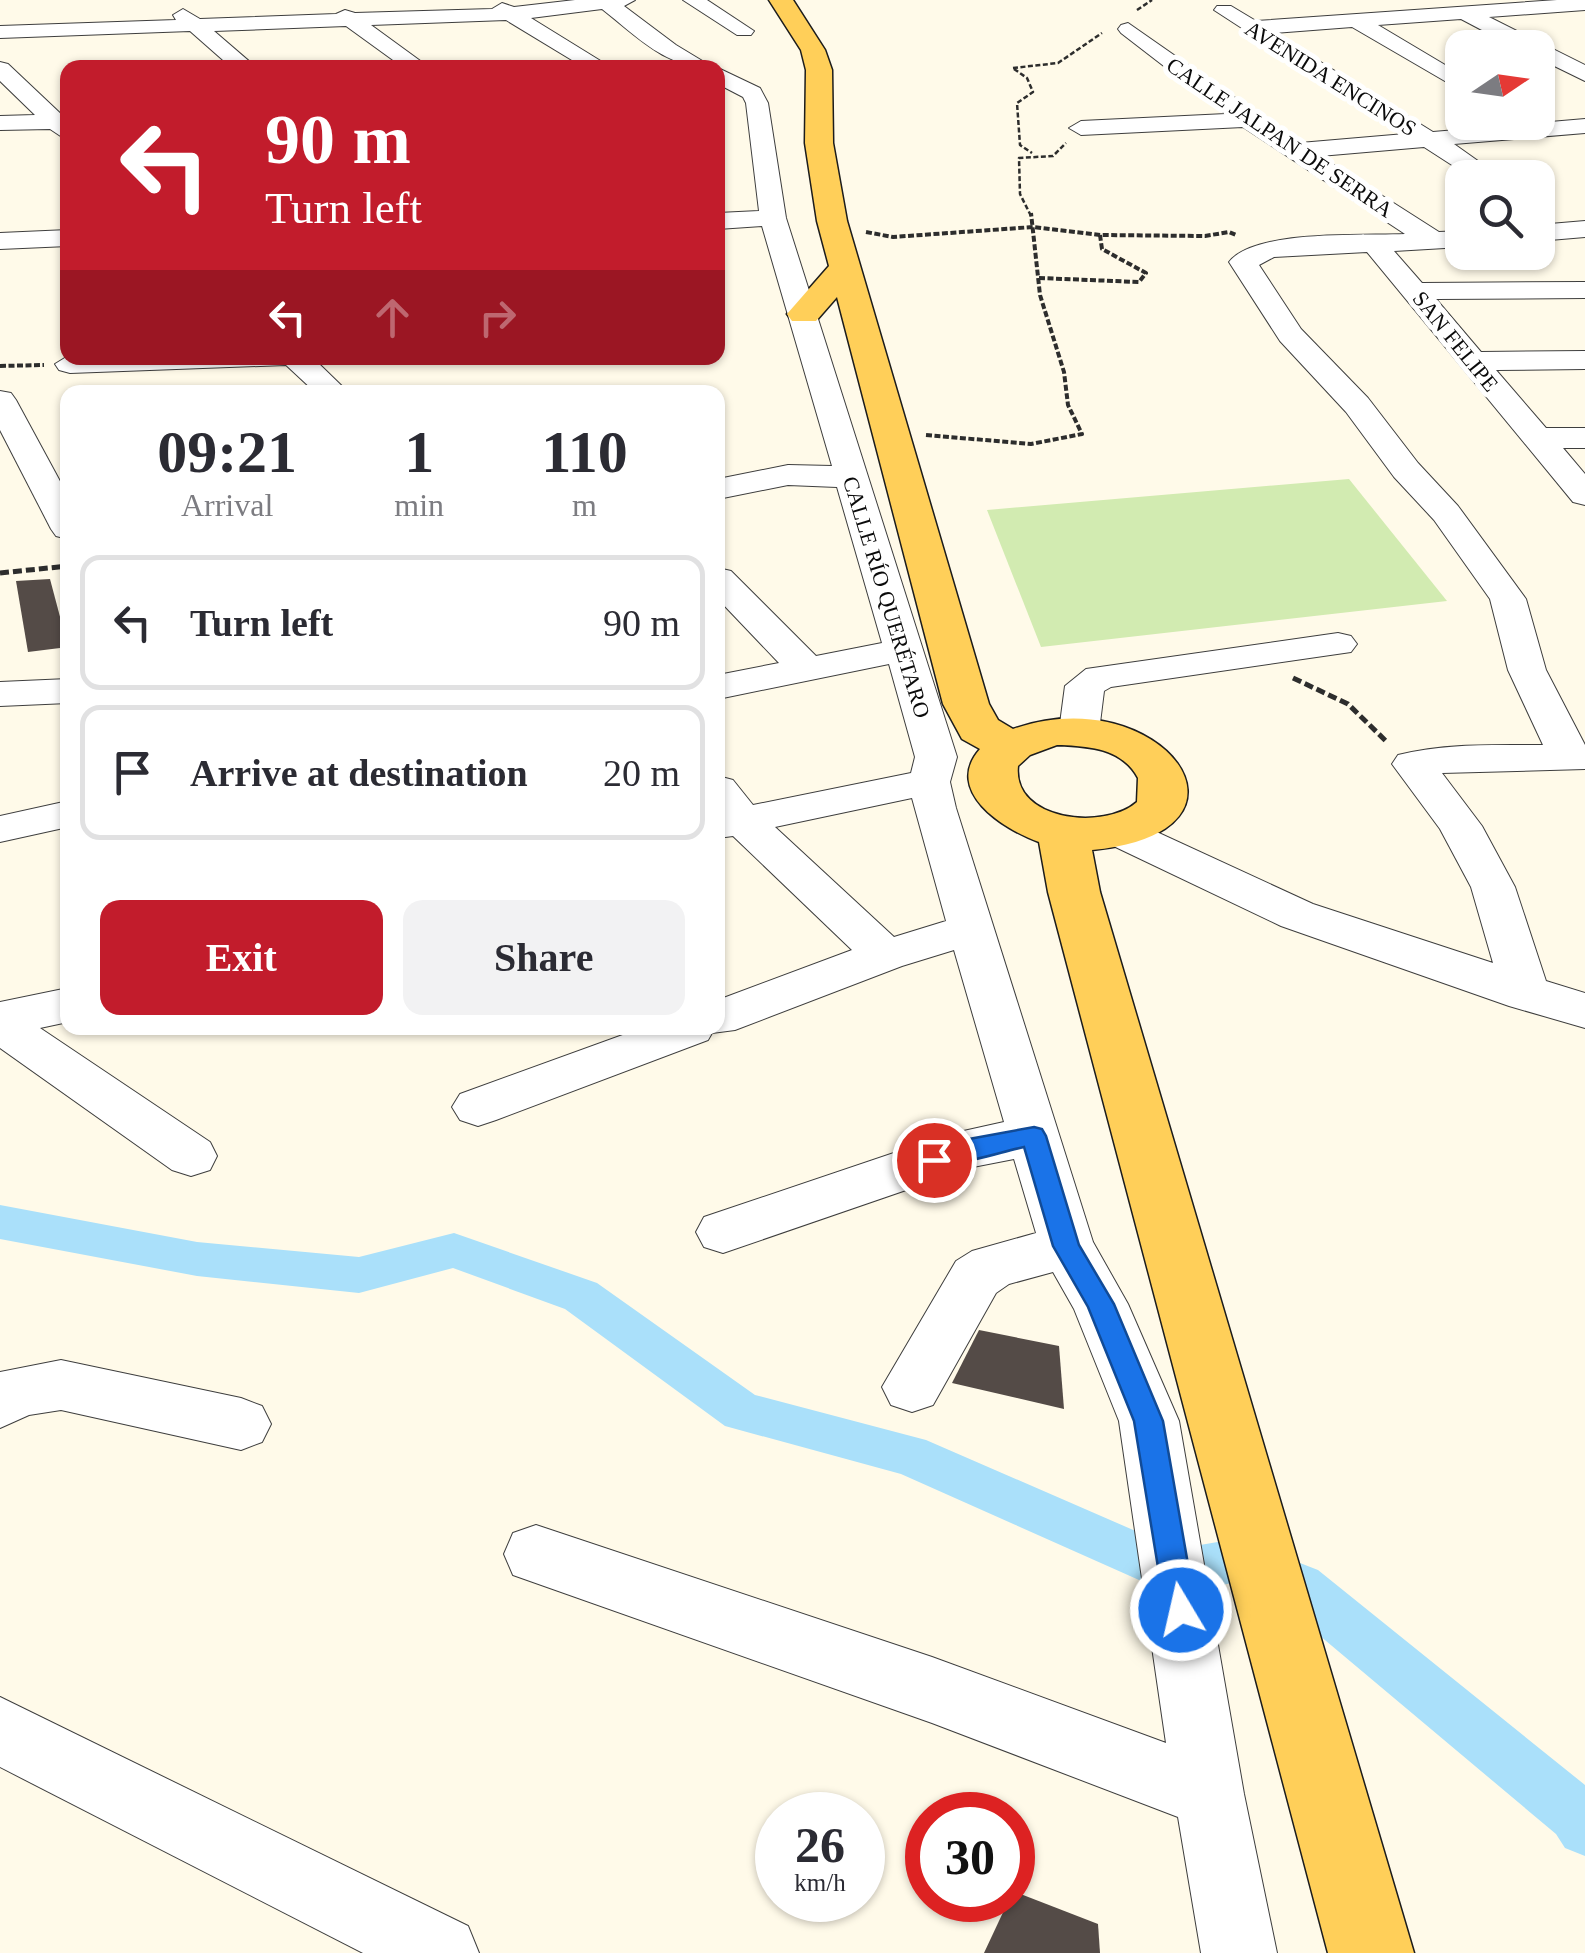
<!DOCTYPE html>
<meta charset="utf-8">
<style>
body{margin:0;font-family:"Times New Roman",serif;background:#f2f2f3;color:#2b2b33;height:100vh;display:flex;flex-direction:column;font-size:38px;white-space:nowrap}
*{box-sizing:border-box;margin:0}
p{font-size:32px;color:#7c7c81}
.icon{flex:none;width:55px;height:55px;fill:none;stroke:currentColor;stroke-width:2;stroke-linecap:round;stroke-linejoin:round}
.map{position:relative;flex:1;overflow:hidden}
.panel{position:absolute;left:60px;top:385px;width:665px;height:650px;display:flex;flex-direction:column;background:#fff;border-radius:20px;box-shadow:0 2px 8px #0004}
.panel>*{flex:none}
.banner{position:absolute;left:60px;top:60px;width:665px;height:305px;border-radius:20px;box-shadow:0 2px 8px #0004;background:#c21c2c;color:#fff;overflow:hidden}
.needle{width:65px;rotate:77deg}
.fabs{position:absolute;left:1445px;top:30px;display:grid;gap:20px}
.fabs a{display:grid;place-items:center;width:110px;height:110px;border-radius:20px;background:#fff;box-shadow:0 2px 8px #0004;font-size:50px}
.speed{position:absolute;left:755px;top:1792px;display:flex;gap:20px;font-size:50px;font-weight:700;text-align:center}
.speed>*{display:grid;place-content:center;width:130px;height:130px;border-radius:50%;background:#fff;box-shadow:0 2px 8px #0004;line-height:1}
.speed small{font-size:25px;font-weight:400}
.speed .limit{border:15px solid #d22;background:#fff;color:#111}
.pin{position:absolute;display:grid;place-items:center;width:85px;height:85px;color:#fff;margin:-42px;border:5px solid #fff;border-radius:50%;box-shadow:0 2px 10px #0007}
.me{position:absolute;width:110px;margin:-55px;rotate:351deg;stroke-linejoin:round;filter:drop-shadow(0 0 8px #0008)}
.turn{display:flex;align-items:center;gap:35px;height:210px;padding:0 40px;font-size:45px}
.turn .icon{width:130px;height:130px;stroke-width:2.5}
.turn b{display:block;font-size:70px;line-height:85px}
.lanes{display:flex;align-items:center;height:95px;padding:0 40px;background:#0003;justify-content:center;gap:50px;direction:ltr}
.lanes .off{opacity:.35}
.eta{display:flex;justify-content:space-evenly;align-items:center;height:170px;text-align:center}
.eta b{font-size:60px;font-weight:700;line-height:70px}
.action{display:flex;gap:20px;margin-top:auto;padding:20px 40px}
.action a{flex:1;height:115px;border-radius:20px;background:#c21c2c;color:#fff;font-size:40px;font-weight:700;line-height:115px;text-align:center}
.action a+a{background:#f2f2f3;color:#2b2b33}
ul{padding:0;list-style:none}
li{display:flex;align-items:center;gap:30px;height:135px;margin:0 20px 15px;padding:0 20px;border:5px solid #e1e1e2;border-radius:20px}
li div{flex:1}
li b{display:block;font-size:38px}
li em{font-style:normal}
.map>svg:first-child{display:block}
</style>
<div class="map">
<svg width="1585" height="1953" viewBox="0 0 1585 1953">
<rect width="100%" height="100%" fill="#fffae9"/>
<polygon fill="#d2ebb1" points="1349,479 1447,601 1041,647 987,510"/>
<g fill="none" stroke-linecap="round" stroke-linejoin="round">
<g fill="#aae0fa" fill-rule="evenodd">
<polygon points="0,1205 197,1242 359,1257 454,1233 597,1283 755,1395 926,1440 1177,1549 1235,1539 1253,1546 1260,1562 1253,1578 1175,1596 901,1474 725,1426 565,1309 453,1268 359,1293 197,1276 0,1239"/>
<polygon points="1300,1563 1318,1570 1585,1785 1585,1856 1565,1848 1556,1834 1282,1604 1274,1587 1282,1570"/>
</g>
</g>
<g fill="#544b47">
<polygon points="50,579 68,647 28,652 16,581"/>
<polygon points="979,1330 1059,1346 1064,1409 952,1383"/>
<polygon points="1013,1891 1098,1924 1100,1953 984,1953"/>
</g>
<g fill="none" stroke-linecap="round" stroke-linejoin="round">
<defs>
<g id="minor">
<path d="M575,0H635L624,6L676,45L714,68C665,68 639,38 602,9L531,18L612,68H585L506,20L371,25L430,68H404L346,26L214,31L257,68H232L190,31L0,38V26L176,20L173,15L183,9L200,19L336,14L345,10L355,13L492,9L502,3L514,7Z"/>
<polygon points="683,0 707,0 754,31 751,35 737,35"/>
<path d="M1557,0H1585V10L1489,17L1585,65V81L1538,58V48H1516L1461,19L1378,25L1462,75V91L1352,27L1274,33L1433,132L1585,119V133L1454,144L1502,178H1472L1424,147L1320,156L1439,232L1462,231V247L1394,251L1422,283L1585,282V298L1436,299L1481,352L1585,351V369L1496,370L1546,428H1585V448H1563L1585,474V505L1573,502L1367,252L1274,257L1259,265L1301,329L1368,398L1418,463L1458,506L1526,599L1546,670L1585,745V769L1442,773L1482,826L1515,887L1546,981L1585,993V1028L1509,1006L1281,926L1105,842L1098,832L1105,822L1120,818L1135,822L1313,904L1493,963L1471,887L1440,829L1392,764L1398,755C1446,743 1494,745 1543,745L1508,670L1490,599L1434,520L1394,477L1346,412L1280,341L1229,262C1255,229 1364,236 1405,234L1243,127L1081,135L1069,128L1081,121L1226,114L1121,33L1118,29L1121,25L1128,23L1300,143L1405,134L1214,10L1217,6H1231L1256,21Z"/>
<polygon points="0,62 8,64 62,115 68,115 68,141 50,129 0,130 0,116 35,115 0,81"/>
<path d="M718,68L760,88L768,103L786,218L957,757L950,782L956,808L1093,1242L1128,1304L1179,1421L1244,1794L1277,1953H1201L1178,1817L932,1723L513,1575L504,1554L513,1533L536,1525L932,1657L1166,1743L1119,1421L1074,1309L1053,1272L1009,1284L996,1293L933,1405L912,1412L891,1405L882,1387L956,1261L972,1251L1036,1233L1014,1159L973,1167L723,1253L704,1247L696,1232L704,1217L950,1134L1004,1122L954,950L902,966L735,1030L712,1033L708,1040L496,1120L478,1126L460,1120L452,1107L460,1094L642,1028H718V1000L852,950L733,836L718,838V776L733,780L753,805L911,773L915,757L889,664L718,699V675L779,663L718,599V568L731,571L816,656L882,643L837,487L788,485L718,499V479L788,465L832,466L762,226L718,229V213L759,211L746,103L743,97L718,84ZM912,798L946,921L894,937L775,827Z"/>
<polygon points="1585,221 1585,237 1538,241 1538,225"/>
<polygon points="68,230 68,246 0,249 0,233"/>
<polygon points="68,356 313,358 348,392 315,392 286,365 70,373 59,370 55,364"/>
<polygon points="0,391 11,393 16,400 68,496 68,539 56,536 51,529 0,430"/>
<polygon points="1338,633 1351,636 1357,644 1351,652 1111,687 1104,691 1099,731 1093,740 1079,743 1065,740 1059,731 1065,686 1086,669"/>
<polygon points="68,679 68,703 0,706 0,682"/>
<polygon points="68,801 68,827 0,842 0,816"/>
<polygon points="68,988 68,1022 40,1028 210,1142 217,1156 210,1170 191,1176 172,1170 0,1048 0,1002"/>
<polygon points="61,1360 241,1398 262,1406 271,1424 262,1442 241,1450 61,1410 29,1415 0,1428 0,1372"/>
<polygon points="0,1697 468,1926 479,1953 363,1953 0,1767"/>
</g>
<path id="major" d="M769,0H793L825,50L832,70L833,143L847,221L989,704L998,720L1013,729C1160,677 1278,832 1092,850L1100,892L1414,1953H1328L1048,892L1039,842C1003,829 943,791 980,749L962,739L943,704L837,297L816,321H792L787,314L829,266L817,221L805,143L806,70L801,50ZM1057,745C1088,746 1122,748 1138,778L1137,802C1104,831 1012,821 1018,766L1030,755Z"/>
</defs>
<use href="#minor" stroke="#3e3e3e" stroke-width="2"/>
<use href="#major" stroke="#1c1c1c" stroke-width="3"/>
<g stroke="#2d2d2d" stroke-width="2.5" stroke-dasharray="5 2.5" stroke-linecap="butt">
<polyline points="1137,10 1152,0"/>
<polyline points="1013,68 1058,63 1102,33"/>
<polyline points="1014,69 1027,78 1033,92 1017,103 1020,145 1032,153"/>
<polyline points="1031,216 1020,194 1019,158 1053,156 1066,143"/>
</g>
<g stroke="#2d2d2d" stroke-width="4" stroke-dasharray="6 2.5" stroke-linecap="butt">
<polyline points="866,232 893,237 1033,227 1100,235 1205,236 1229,232 1236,235"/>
<polyline points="1039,278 1139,282 1146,273 1102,249 1100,235"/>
<polyline points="0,366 44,365"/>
<polyline points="926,435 1031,444 1082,434 1068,405 1064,372 1040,295 1031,213"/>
</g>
<g stroke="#2d2d2d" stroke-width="5" stroke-dasharray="9 4" stroke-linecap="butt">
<polyline points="0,573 68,566"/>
<polyline points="1293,678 1348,704 1388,743"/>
</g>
<use href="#minor" fill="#fff" fill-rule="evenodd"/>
<use href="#major" fill="#ffcf59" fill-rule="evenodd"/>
</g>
<path fill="#1a73e8" stroke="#114b97" stroke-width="2.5" d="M1034,1127L1042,1129L1046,1136L1079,1245L1114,1304L1163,1421L1196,1610L1192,1620L1181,1625L1170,1620L1165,1610L1134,1421L1088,1307L1053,1246L1024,1147C1005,1151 938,1171 925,1167L921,1160L925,1154L969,1139Z"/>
<g text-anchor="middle" stroke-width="10" stroke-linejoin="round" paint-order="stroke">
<g font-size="22" fill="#0b0b0b" stroke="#fff">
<text transform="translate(1331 78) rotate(32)" y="8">AVENIDA ENCINOS</text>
<text transform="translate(1280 137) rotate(34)" y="8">CALLE JALPAN DE SERRA</text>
<text transform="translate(1456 341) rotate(51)" y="8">SAN FELIPE</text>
<text transform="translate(887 597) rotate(73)" y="8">CALLE RÍO QUERÉTARO</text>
</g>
</g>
</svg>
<div class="fabs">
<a><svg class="needle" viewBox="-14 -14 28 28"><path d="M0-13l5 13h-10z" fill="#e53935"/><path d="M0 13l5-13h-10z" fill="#7c7c81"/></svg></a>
<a><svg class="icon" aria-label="search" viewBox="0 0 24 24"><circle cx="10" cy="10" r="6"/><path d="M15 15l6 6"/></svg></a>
</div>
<div class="speed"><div>26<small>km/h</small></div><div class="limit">30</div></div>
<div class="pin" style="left:934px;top:1160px;background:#d93025"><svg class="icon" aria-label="arrive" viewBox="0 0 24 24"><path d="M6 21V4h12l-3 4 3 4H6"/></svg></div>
<svg class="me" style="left:1181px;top:1610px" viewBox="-20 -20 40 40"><circle r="17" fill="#1a73e8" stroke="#fff" stroke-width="3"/><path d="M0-11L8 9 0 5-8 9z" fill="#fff"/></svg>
<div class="banner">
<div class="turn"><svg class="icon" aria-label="left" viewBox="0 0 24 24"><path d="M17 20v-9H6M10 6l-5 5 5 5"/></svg><div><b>90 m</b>Turn left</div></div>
<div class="lanes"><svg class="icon" aria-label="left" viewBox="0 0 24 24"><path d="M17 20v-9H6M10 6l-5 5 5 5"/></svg><svg class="icon off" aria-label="ahead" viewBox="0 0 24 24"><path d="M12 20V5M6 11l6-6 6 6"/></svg><svg class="icon off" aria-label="right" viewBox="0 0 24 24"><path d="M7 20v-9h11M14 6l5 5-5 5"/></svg></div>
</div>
<section class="panel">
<div class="eta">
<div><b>09:21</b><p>Arrival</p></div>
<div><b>1</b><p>min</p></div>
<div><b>110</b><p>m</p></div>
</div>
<ul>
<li><svg class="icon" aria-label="left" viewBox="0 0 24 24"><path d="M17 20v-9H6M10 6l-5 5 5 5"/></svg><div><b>Turn left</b></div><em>90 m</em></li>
<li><svg class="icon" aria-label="arrive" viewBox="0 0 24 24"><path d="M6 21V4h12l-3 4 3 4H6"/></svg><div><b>Arrive at destination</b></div><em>20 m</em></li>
</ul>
<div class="action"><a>Exit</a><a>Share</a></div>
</section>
</div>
